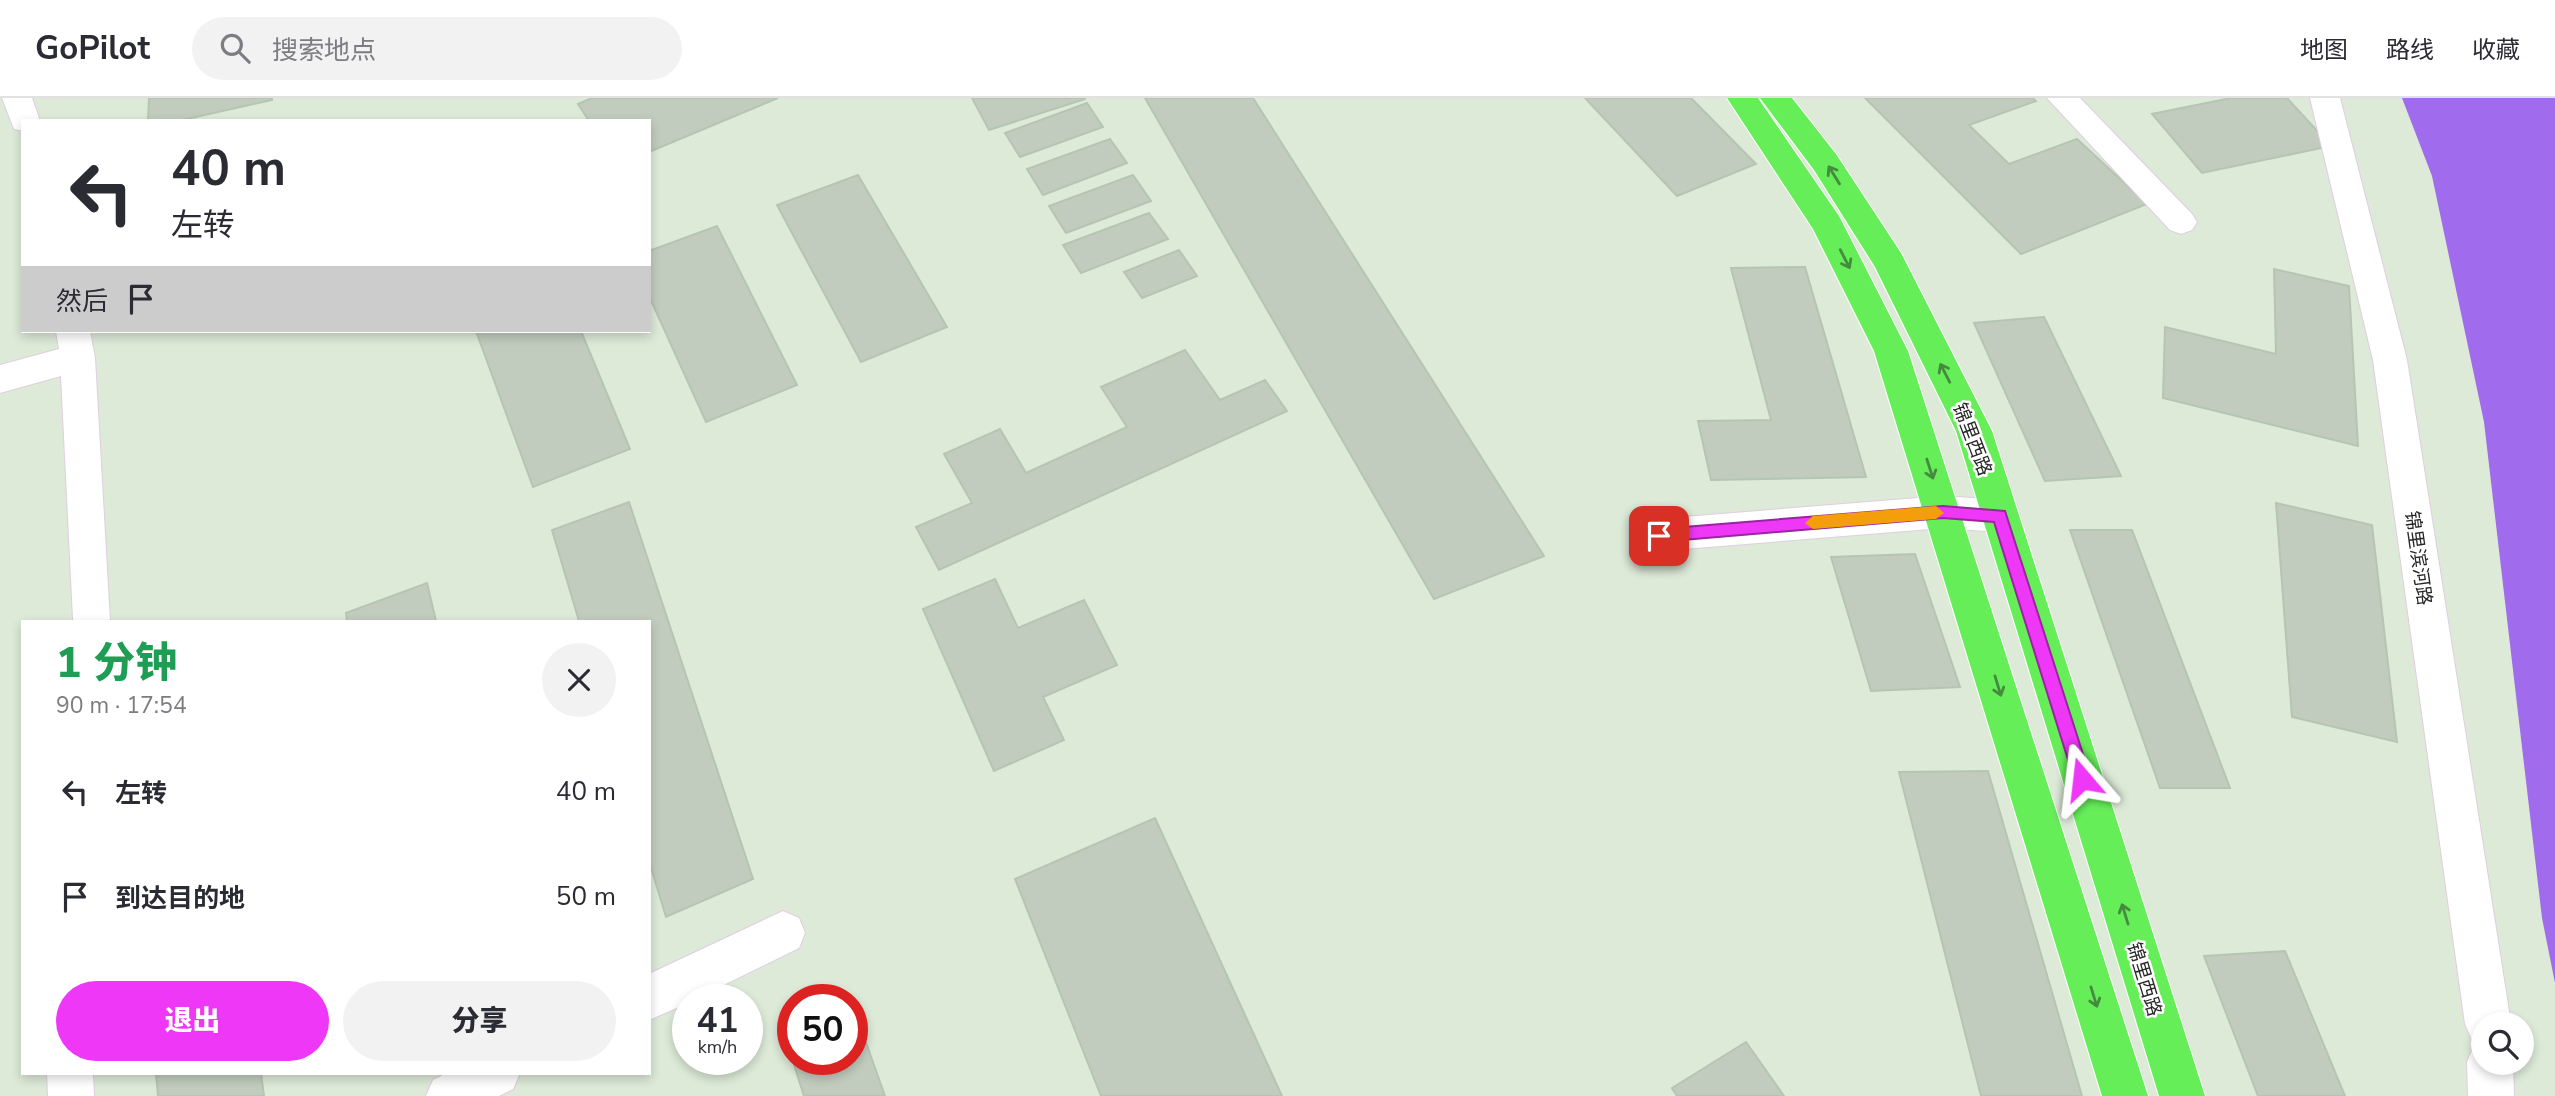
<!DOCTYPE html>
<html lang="zh">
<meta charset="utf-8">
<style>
body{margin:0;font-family:"Nunito Sans","Noto Sans SC",sans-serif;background:#f2f2f3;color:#2b2b33;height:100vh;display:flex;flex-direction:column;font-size:26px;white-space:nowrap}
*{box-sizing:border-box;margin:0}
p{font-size:23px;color:#7c7c81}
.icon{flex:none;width:38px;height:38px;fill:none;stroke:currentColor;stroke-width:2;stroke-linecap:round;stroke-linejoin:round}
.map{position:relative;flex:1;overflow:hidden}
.drawer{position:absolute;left:21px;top:522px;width:630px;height:455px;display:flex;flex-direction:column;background:#fff;border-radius:0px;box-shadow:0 4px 10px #0003}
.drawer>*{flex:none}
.top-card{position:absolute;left:21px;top:21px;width:630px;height:214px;border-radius:0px;box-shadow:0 4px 10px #0003;background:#fff;color:#2b2b33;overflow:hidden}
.controls{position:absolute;left:2471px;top:914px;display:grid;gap:14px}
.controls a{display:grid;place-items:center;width:63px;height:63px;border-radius:50%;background:#fff;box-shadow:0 4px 10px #0003;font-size:35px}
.speed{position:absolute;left:672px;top:886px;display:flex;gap:14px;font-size:35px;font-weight:700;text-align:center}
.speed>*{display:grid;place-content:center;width:91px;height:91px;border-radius:50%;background:#fff;box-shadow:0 4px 10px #0003;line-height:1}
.speed small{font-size:18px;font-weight:400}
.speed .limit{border:10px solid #d22;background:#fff;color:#111}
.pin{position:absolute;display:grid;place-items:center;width:60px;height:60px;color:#fff;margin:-30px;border-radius:14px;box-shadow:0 4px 10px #0006}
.me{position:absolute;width:77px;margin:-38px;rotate:343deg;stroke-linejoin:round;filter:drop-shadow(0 0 5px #0008)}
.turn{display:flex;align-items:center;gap:24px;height:147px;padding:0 35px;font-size:32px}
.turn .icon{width:91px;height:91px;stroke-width:2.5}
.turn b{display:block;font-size:49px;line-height:60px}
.then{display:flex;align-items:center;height:66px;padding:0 35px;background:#0003;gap:14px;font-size:26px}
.round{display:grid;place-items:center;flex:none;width:74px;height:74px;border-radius:37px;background:#f2f2f3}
.summary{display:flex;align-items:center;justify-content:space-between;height:119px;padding:0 35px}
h1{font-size:42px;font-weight:800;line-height:52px;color:#1e9e55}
.action{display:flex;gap:14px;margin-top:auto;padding:14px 35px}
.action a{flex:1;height:80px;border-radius:42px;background:#ef38f7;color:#fff;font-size:28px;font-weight:800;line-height:80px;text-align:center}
.action a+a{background:#f2f2f3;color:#2b2b33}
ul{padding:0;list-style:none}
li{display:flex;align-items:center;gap:21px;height:105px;padding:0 35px}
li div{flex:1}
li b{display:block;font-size:26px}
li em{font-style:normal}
header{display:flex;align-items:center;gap:42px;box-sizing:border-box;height:98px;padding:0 35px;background:#fff;border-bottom:2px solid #e1e1e2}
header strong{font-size:33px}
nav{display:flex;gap:38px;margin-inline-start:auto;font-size:24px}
.search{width:490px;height:63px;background:#f2f2f3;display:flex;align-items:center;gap:18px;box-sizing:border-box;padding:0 24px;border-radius:38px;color:#7c7c81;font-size:26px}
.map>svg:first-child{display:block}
</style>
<header>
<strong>GoPilot</strong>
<div class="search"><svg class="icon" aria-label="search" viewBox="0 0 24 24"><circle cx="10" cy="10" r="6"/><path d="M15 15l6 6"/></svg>搜索地点</div>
<nav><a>地图</a><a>路线</a><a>收藏</a></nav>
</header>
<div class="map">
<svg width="2555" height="998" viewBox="0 0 2555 998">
<rect width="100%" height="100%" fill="#ddead8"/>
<polygon fill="#a06bec" points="2402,0 2555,0 2555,885 2542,820 2484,324 2432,78"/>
<g fill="#c1ccbe" stroke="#b6c5b2" stroke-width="2">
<polygon points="149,0 272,0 272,2 178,23 148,23"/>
<polygon points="592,0 778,0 649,54 649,23 589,23 578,6"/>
<polygon points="972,0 1085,0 1085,1 989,32"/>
<polygon points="1145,0 1253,0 1544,458 1434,501"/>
<polygon points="1585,0 1691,0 1756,66 1677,98"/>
<polygon points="1865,0 2033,0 2036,3 1969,27 2009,66 2077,41 2147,106 2021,156"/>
<polygon points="2231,0 2287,0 2331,48 2202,75 2152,16"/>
<polygon points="1087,5 1103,29 1020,59 1005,35"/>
<polygon points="1110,41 1127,65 1043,97 1027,71"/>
<polygon points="858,77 947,229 861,264 777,107"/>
<polygon points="1133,77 1151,103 1066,135 1049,108"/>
<polygon points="1149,115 1168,141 1081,175 1063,147"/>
<polygon points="717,128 797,287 706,324 649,198 649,153"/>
<polygon points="1179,152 1197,178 1142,200 1124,174"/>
<polygon points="1805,169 1866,379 1711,382 1698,323 1771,322 1731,170"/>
<polygon points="2274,171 2349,188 2358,348 2163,300 2165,229 2276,256"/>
<polygon points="2044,219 2121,378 2045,383 1974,225"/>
<polygon points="476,233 581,233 630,351 533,389"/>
<polygon points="1185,252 1220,302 1265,282 1287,313 939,472 916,429 972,405 944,356 1000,331 1026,375 1127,329 1101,289"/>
<polygon points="629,404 753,781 666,819 649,763 649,523 579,523 552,432"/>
<polygon points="2276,405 2372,427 2397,644 2292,619"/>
<polygon points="2070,432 2132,432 2230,690 2160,690"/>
<polygon points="1915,456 1960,589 1871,593 1831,459"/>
<polygon points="995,481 1018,530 1084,502 1117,567 1043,599 1064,642 994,673 923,511"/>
<polygon points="427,485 436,523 347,523 346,515"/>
<polygon points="1988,673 2082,998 1981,998 1899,674"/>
<polygon points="1155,720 1282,998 1101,998 1015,781"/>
<polygon points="2285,853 2345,998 2258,998 2204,858"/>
<polygon points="857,919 885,998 804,998 789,951 793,949 793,961 852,961 852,921"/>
<polygon points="1746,944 1784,998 1677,998 1672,990"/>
<polygon points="156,975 261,975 264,998 158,998"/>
</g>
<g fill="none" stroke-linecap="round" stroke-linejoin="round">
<defs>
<g id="minor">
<polygon points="2,0 32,0 40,23 23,23 23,33 14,31"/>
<polygon points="2047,0 2080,0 2192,116 2197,124 2192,132 2181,136 2170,132"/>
<polygon points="2310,0 2340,0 2407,262 2511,926 2483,926 2483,964 2513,964 2514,998 2468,998 2467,964 2474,948 2480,945 2472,942 2465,926 2373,262"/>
<polygon points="56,233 90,233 95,260 110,523 74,523 73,521 61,278 0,295 0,267 59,251"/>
<polygon points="1943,398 2000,402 2013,407 2019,418 2013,429 2000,434 1943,430 1659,453 1646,448 1640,437 1646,426 1659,421"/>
<polygon points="783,813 799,820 805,835 799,850 695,901 688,901 688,905 649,922 649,876"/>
<polygon points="47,975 93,975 94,998 48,998"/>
<polygon points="447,975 520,975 513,991 499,998 426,998 433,982"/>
</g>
<g id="major">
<polygon points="1727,0 1758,0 1839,118 1908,253 2148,998 2102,998 1874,253 1813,131"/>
<polygon points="1760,0 1792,0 1836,56 1901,155 1992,333 2205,998 2159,998 1956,333 1875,169 1814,72"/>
</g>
</defs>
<use href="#minor" stroke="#dfcee0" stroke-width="2"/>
<use href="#major" stroke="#fff" stroke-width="2"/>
<use href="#minor" fill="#fff" fill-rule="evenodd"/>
<use href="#major" fill="#66ee59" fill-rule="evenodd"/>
</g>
<defs><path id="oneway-shaft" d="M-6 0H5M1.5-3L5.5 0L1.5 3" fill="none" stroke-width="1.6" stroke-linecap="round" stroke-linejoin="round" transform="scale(1.75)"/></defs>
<g stroke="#468a40">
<use href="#oneway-shaft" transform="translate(1834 77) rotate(-122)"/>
<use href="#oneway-shaft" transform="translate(1845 161) rotate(63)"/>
<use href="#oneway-shaft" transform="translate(1945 275) rotate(-117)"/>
<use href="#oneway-shaft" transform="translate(1930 371) rotate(72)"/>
<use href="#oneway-shaft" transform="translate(1998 588) rotate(73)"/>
<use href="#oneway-shaft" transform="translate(2125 816) rotate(-107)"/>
<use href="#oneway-shaft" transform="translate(2094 899) rotate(73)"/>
</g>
<polygon fill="#ef38f7" stroke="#9b24a1" stroke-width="2" points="1943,408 2005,413 2091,681 2089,687 2082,689 2076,687 2074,681 1994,424 1943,420 1659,444 1651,438 1659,431"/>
<polygon fill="#f59e0b" points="1936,408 1944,415 1936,421 1813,431 1805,425 1813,418"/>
<g text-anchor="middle" stroke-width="5" stroke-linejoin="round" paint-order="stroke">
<g font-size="19" fill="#272727" stroke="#fff">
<text transform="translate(1973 341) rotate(69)" y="7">锦里西路</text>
<text transform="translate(2419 460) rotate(82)" y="7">锦里滨河路</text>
<text transform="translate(2145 881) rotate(73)" y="7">锦里西路</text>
</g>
</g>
</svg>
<div class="controls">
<a><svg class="icon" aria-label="search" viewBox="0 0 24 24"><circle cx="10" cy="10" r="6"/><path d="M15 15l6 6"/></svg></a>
</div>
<div class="speed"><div>41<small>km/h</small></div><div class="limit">50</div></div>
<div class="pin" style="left:1659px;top:438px;background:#d93025"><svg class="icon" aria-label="arrive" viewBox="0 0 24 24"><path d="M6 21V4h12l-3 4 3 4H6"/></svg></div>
<svg class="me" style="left:2082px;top:681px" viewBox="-20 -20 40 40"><path d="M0-17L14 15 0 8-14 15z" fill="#ef38f7" stroke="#fff" stroke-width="4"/></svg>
<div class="top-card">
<div class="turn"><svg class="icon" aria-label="left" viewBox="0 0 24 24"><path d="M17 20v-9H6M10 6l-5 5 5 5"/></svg><div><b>40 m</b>左转</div></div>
<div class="then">然后<svg class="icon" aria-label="arrive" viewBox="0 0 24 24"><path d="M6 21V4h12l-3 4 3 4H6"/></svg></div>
</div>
<section class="drawer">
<div class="summary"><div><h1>1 分钟</h1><p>90 m · 17:54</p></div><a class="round"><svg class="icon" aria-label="close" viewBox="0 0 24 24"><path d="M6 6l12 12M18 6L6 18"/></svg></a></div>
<ul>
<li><svg class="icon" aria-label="left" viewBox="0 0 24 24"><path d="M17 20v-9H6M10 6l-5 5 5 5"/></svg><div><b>左转</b></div><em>40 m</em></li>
<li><svg class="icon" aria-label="arrive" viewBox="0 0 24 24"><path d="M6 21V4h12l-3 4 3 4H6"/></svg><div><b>到达目的地</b></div><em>50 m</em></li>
</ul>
<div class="action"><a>退出</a><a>分享</a></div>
</section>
</div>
